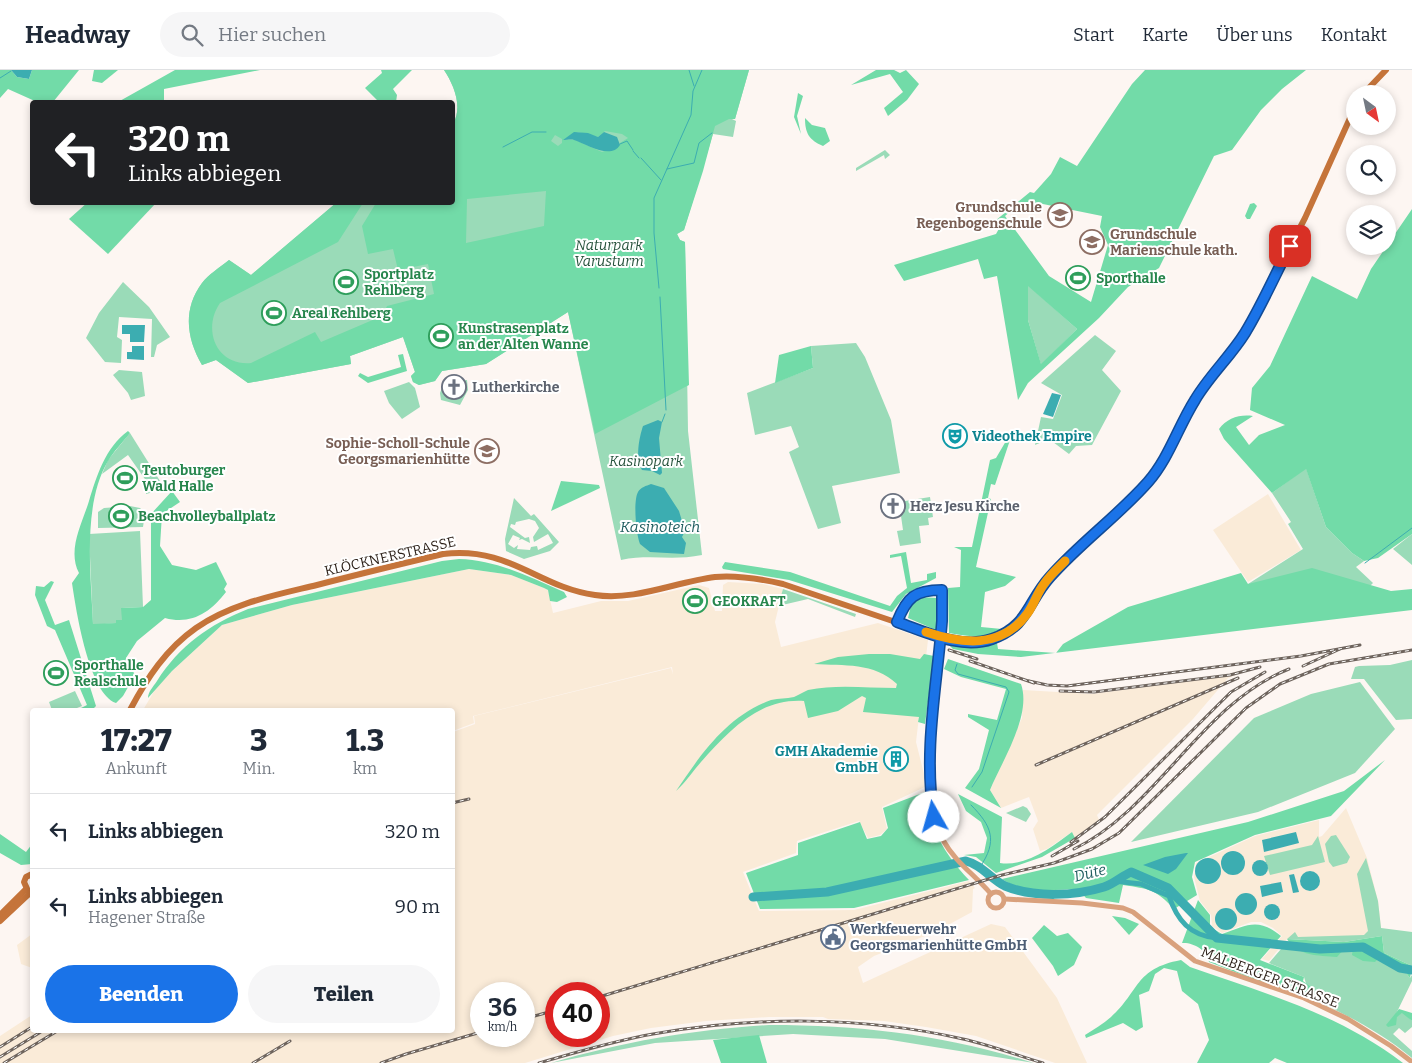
<!DOCTYPE html>
<html lang="de">
<meta charset="utf-8">
<style>
body{margin:0;font-family:Bitter,serif;background:#f6f6f7;color:#1f2937;height:100vh;display:flex;flex-direction:column;font-size:19px;white-space:nowrap}
*{box-sizing:border-box;margin:0}
p{font-size:16px;color:#747a83}
.icon{flex:none;width:28px;height:28px;fill:none;stroke:currentColor;stroke-width:2;stroke-linecap:round;stroke-linejoin:round}
.map{position:relative;flex:1;overflow:hidden}
.drawer{position:absolute;left:30px;top:638px;width:425px;height:325px;display:flex;flex-direction:column;background:#fff;border-radius:5px;box-shadow:0 2px 8px #0003}
.drawer>*{flex:none}
.guide{position:absolute;left:30px;top:30px;width:425px;height:105px;border-radius:5px;box-shadow:0 2px 8px #0003;background:#202124;color:#fff;overflow:hidden}
.needle{width:32px;rotate:147deg}
.buttons{position:absolute;left:1346px;top:15px;display:grid;gap:10px}
.buttons a{display:grid;place-items:center;width:50px;height:50px;border-radius:50%;background:#fff;box-shadow:0 2px 8px #0003;font-size:25px}
.speed{position:absolute;left:470px;top:912px;display:flex;gap:10px;font-size:25px;font-weight:700;text-align:center}
.speed>*{display:grid;place-content:center;width:65px;height:65px;border-radius:50%;background:#fff;box-shadow:0 2px 8px #0003;line-height:1}
.speed small{font-size:12px;font-weight:400}
.speed .limit{border:8px solid #d22;background:#fff;color:#111}
.pin{position:absolute;display:grid;place-items:center;width:42px;height:42px;color:#fff;margin:-21px;border-radius:10px;box-shadow:0 2px 8px #0006}
.me{position:absolute;width:55px;margin:-28px;rotate:353deg;stroke-linejoin:round;filter:drop-shadow(0 0 4px #0008)}
.turn{display:flex;align-items:center;gap:18px;height:105px;padding:0 15px;font-size:22px}
.turn .icon{width:65px;height:65px;stroke-width:2.5}
.turn b{display:block;font-size:35px;line-height:42px}
.eta{display:flex;justify-content:space-evenly;align-items:center;height:85px;text-align:center}
.eta b{font-size:30px;font-weight:800;line-height:35px}
.action{display:flex;gap:10px;margin-top:auto;padding:10px 15px}
.action a{flex:1;height:58px;border-radius:30px;background:#1a73e8;color:#fff;font-size:20px;font-weight:800;line-height:58px;text-align:center}
.action a+a{background:#f6f6f7;color:#1f2937}
ul{padding:0;list-style:none}
li{display:flex;align-items:center;gap:15px;height:75px;padding:0 15px;border-top:1px solid #e0e1e3}
li div{flex:1}
li b{display:block;font-size:19px}
li em{font-style:normal}
header{display:flex;align-items:center;gap:30px;box-sizing:border-box;height:70px;padding:0 25px;background:#fff;border-bottom:1px solid #e0e1e3}
header strong{font-size:24px}
nav{display:flex;gap:28px;margin-inline-start:auto;font-size:18px}
.search{width:350px;height:45px;background:#f6f6f7;display:flex;align-items:center;gap:12px;box-sizing:border-box;padding:0 18px;border-radius:28px;color:#747a83;font-size:19px}
.map>svg:first-child{display:block}
</style>
<header>
<strong>Headway</strong>
<div class="search"><svg class="icon" aria-label="search" viewBox="0 0 24 24"><circle cx="10" cy="10" r="6"/><path d="M15 15l6 6"/></svg>Hier suchen</div>
<nav><a>Start</a><a>Karte</a><a>Über uns</a><a>Kontakt</a></nav>
</header>
<div class="map">
<svg width="1412" height="993" viewBox="0 0 1412 993">
<rect width="100%" height="100%" fill="#fdf6f2"/>
<g fill="#faebd8" fill-rule="evenodd">
<polygon points="1268,424 1301,480 1248,512 1213,460"/>
<path d="M469,499L511,505L544,518L548,520L553,543L601,531H628L699,515L709,518L715,541H722L723,515L728,512L763,514L783,519L775,552L781,577L878,553L928,570L916,672L927,716L882,737L887,759L880,765L868,768L859,751L797,771L796,783L743,802L759,841L854,840L969,811L975,818L973,819L972,842L935,862L874,886L858,897L863,913L991,854L1005,857L1057,928L1087,993H1055L976,966L926,957L884,951L828,949L823,947H769L706,951L651,958L613,966L525,993H0V966L32,945V960H452L453,662L475,654L474,646L671,598L673,604L672,597L473,646L474,653L453,661L452,640H143L156,618L172,601L222,555L292,535ZM481,924H524V966H481ZM556,924H599V966H556Z"/>
<polygon points="1236,605 1228,608 1193,649 1097,745 1099,750 1075,768 1072,762 1047,779 1040,781 1033,759 1038,751 1029,727 1001,738 990,720 1022,648 1023,620 1092,624"/>
<polygon points="1346,738 1367,788 1378,831 1382,866 1287,869 1269,891 1262,889 1282,866 1273,858 1261,852 1251,852 1222,863 1212,856 1211,845 1200,831 1194,807 1196,793 1255,766 1319,750 1319,767 1322,766"/>
<polygon points="32,864 32,898 21,894 17,875"/>
</g>
<g fill="#9adbb8" fill-rule="evenodd">
<path d="M444,0H749L735,49H732L736,51L733,67L713,64L684,160L677,164L680,170L685,172L688,361L702,485C673,491 649,484 621,490L568,242L486,294L442,301L435,311L419,315L413,312L411,306L415,302L403,267L350,286L351,294L248,313L216,290L202,295C187,269 182,240 202,213C208,205 220,197 229,190L251,205L336,133L452,132L453,54C463,37 454,15 444,0Z"/>
<polygon points="885,80 890,85 885,89 884,85 856,101 856,105 856,98"/>
<polygon points="123,212 149,237 170,267 157,275 154,287 151,287 152,249 119,247 117,267 122,270 121,293 105,292 86,268 99,243"/>
<polygon points="1028,215 1077,259 1041,295 1028,250"/>
<polygon points="1095,265 1116,281 1102,300 1121,321 1092,375 1076,376 1069,384 1049,369 1035,375 1041,347 1053,349 1062,325 1041,313"/>
<polygon points="856,273 865,287 891,350 900,403 832,416 841,453 818,459 789,382 799,377 791,356 755,365 747,323 813,298 811,276"/>
<polygon points="119,300 142,302 145,326 131,330 128,323 113,305"/>
<polygon points="467,310 468,320 460,335 441,330 440,323 444,312 447,312 447,316 444,317 445,321 448,320 449,323 463,319 461,311"/>
<polygon points="409,312 415,318 420,337 402,349 389,333 384,321"/>
<polygon points="130,363 165,419 146,424 147,412 128,385 102,404 108,390"/>
<polygon points="1306,398 1326,457 1352,483 1364,491 1356,497 1373,513 1371,515 1248,514 1303,479 1288,454 1291,452 1272,423"/>
<polygon points="930,427 933,447 928,448 929,455 919,456 921,473 900,476 897,461 903,460 899,432"/>
<path d="M514,428L531,446L534,444L559,472L550,481L524,489L506,481L505,469ZM529,449L535,451L539,458L533,467L534,472L548,464L553,473L538,480L537,476L531,477L530,480L517,479L518,475L514,478L508,474L513,465L520,468L519,470L522,469L530,473L529,467L525,468L510,457L511,454L515,455L516,452Z"/>
<polygon points="130,436 140,438 145,443 143,457 98,458 98,442 104,438"/>
<polygon points="140,461 143,537 122,538 122,550 116,553 93,555 89,464"/>
<polygon points="1412,464 1412,495 1393,479"/>
<polygon points="783,519 856,544 855,547 808,529 778,536"/>
<polygon points="1412,590 1412,649 1396,650 1364,609 1351,609 1355,597 1359,596 1390,595"/>
<polygon points="1360,612 1395,659 1355,703 1258,742 1131,772 1254,648 1311,624"/>
<polygon points="75,621 82,636 72,640 52,640 49,632"/>
<polygon points="1023,736 1027,738 1031,744 1026,752 1006,743"/>
<polygon points="1336,765 1350,787 1347,793 1333,797 1329,792 1325,774 1331,766"/>
<polygon points="1318,766 1325,792 1270,805 1264,786 1312,775"/>
<polygon points="1366,788 1378,831 1381,858 1412,862 1412,896 1384,883 1382,866 1344,872 1287,869 1295,862 1298,867 1364,865 1368,861 1357,804"/>
<path d="M1288,871L1293,878L1344,879L1353,877L1393,895L1400,902L1406,903L1410,908L1412,905V911L1395,946V951L1397,946L1403,942L1412,951V957L1405,963L1399,958L1393,964L1412,981V988C1377,959 1337,940 1295,921L1309,923L1304,907L1269,893Z"/>
<path d="M769,955C864,955 944,965 1034,993L885,969L793,964L655,973L551,993C626,971 692,960 769,955Z"/>
</g>
<g fill="#72dba8" fill-rule="evenodd">
<polygon points="0,0 11,0 17,7 29,9 32,0 79,0 53,32 37,32 8,19 0,28"/>
<polygon points="94,0 118,0 102,13 92,11"/>
<polygon points="175,0 260,0 164,19 164,32 118,32"/>
<polygon points="381,0 412,0 393,19 397,25 396,32 379,32 365,18 382,3"/>
<path d="M444,0H749L735,49H729L715,56L703,101L684,160L677,164L680,170L685,172L689,315L595,364L568,242L486,294L442,301L435,311L419,315L413,312L411,306L415,302L403,267L350,286L351,294L248,313L216,290L202,295C187,269 182,240 202,213C208,205 220,197 229,190L251,205L336,133H363L338,172L220,233C202,259 216,296 251,293L315,262L321,272L382,246L387,236L434,224L428,194L398,200L393,179L368,184L362,156L376,133L452,132L453,54C463,37 454,15 444,0ZM605,61L622,64L628,68L620,73L619,76L602,82L575,70H563L578,62L598,67ZM555,65L562,69V73L558,76L551,71ZM546,121L544,156L466,173L467,129Z"/>
<polygon points="876,0 894,0 900,3 906,0 919,14 907,30 888,46 884,38 903,22 890,4 851,15"/>
<path d="M1145,0H1306L1282,19L1261,40L1232,80L1214,86L1159,198L1128,217L1099,248L1028,313L1018,330L997,206L984,209L978,189L904,211L894,195L996,164L1001,155L995,151L1030,122L1034,123L1051,104L1060,87L1077,96L1132,14ZM1038,133L1102,146L1100,157L1108,175L1091,232L1049,206L1005,146L1019,134L1033,135ZM1028,216L1077,259L1041,294L1028,250Z"/>
<polygon points="798,23 803,26 797,46 801,64 794,47"/>
<path d="M805,48L812,55L825,58L830,71L823,76C809,70 805,63 805,48Z"/>
<polygon points="88,132 156,132 156,133 108,184 69,149"/>
<polygon points="1254,133 1257,136 1250,149 1247,149 1245,146 1250,134"/>
<path d="M1412,139V464L1378,488L1364,491L1352,483L1326,457L1306,399L1272,423L1224,369L1219,359C1227,348 1240,344 1253,346L1236,357L1249,375L1259,365L1285,355L1250,340L1252,318L1270,296L1312,206L1357,229L1371,199Z"/>
<polygon points="811,276 813,298 775,313 779,285"/>
<polygon points="403,284 407,301 368,313 358,306 360,303 368,307 401,297 398,285"/>
<path d="M128,361L130,363C123,372 114,381 108,391C82,435 91,505 93,554L116,553V550H122L121,538L143,537L151,530V444L172,421L180,432L162,444L160,476L172,495L196,500L216,492L227,514L224,519L226,522C210,543 191,555 165,548L137,571L126,588L135,605L123,626L116,633C89,624 76,540 72,513L79,503C67,480 82,454 89,431C97,405 105,378 128,361Z"/>
<path d="M1010,370L995,415L991,414L988,428L991,429L976,497L1016,507L1005,516L985,522L981,557L1002,559C985,570 968,566 949,563L948,518L960,517L961,480L954,477H972L990,390L996,388L1006,371Z"/>
<polygon points="561,411 599,415 600,418 551,441"/>
<polygon points="906,482 911,513 927,510 927,504 936,502 936,508 906,524 892,542 789,510 723,499 722,497 725,492 790,502 890,536 897,526 907,518 901,486 890,488 890,485"/>
<path d="M459,489C497,490 529,507 564,522L567,527L557,532L550,531L548,520L544,518L511,505L469,499L292,535L222,555L172,601L148,628C148,622 153,617 157,611C179,576 210,554 248,539L442,491Z"/>
<polygon points="1312,498 1391,521 1412,519 1412,540 1021,587 978,584 953,579 950,576 981,577 997,573 998,579 1056,583 1063,574 1128,537 1241,503 1248,514"/>
<polygon points="51,511 54,512 45,530 55,555 69,550 96,636 92,640 77,640 87,635 55,560 47,556 35,525 36,516 44,517"/>
<polygon points="920,527 937,528 936,560 908,548 911,535"/>
<path d="M869,584H890L920,589L924,584L934,586L925,654L918,652L919,647L863,642L866,628L862,626L838,641L808,648L804,631C759,628 729,661 701,692C693,701 686,712 676,721C701,684 727,646 771,630C779,628 786,629 794,627C799,625 803,622 808,620C836,614 867,618 896,618L897,614C874,592 844,596 814,594L838,587Z"/>
<path d="M948,589L1021,614C1032,645 1002,691 990,720L1001,738L965,718L979,699L989,660L968,647V644L997,650L1006,619L961,607L944,599Z"/>
<path d="M1385,690L1331,746L1255,765L1195,792L1192,807L1197,825L1174,839C1156,819 1149,819 1123,815L1119,833L1086,828L1078,819C1052,820 1024,824 1002,809L1248,752L1344,721Z"/>
<path d="M925,722C932,761 942,781 969,810L854,838L760,839L746,803L798,785V773L860,752L867,769L881,766L888,758L883,738Z"/>
<path d="M958,724L1002,747L1000,793C1026,797 1052,777 1072,762L1075,768L1042,787L996,803L976,787L964,785L984,783L987,768L981,752L966,741Z"/>
<polygon points="0,764 26,782 32,774 32,794 21,795 0,783"/>
<path d="M1198,830L1210,845V857L1222,864C1247,855 1258,847 1281,866L1260,890L1304,907L1303,911L1311,917L1309,923L1266,914L1209,892C1207,880 1193,872 1182,873Z"/>
<polygon points="1112,846 1125,848 1139,854 1129,865"/>
<polygon points="1044,855 1057,866 1068,863 1082,877 1074,895 1058,906 1053,896 1032,868"/>
<path d="M1382,866L1384,883L1412,896L1410,908L1406,903L1400,902L1379,888L1375,892L1363,891L1352,885L1353,877L1344,879L1337,887C1318,885 1299,887 1287,869L1344,872Z"/>
<path d="M1181,890L1190,897C1267,924 1337,943 1403,993H1287L1275,988L1269,993H1197L1209,970L1198,934L1182,921L1177,901L1164,898L1155,904L1149,921L1139,925L1143,957L1136,961L1123,953L1086,968L1085,965C1094,959 1103,954 1111,947C1140,921 1134,899 1181,890Z"/>
<polygon points="1399,939 1412,943 1412,951 1402,943 1397,947 1396,955 1388,957 1386,955"/>
<polygon points="759,965 767,993 721,993 713,970"/>
</g>
<g fill="#3cadb1">
<polygon points="11,0 32,0 29,9 17,7"/>
<path d="M574,62L588,63L598,67L604,62L617,67L620,75C611,90 586,74 574,70C572,69 566,70 563,70Z"/>
<polygon points="122,255 145,255 144,272 130,272 130,264 122,264"/>
<polygon points="132,276 144,276 144,290 127,289 127,282 132,282"/>
<polygon points="1052,323 1061,325 1053,347 1043,344"/>
<path d="M658,350L662,352L659,368L662,403L660,405L652,401L642,400C635,389 639,368 643,356Z"/>
<path d="M651,414L664,418L679,441L685,461L682,467L686,473L684,484L650,482L640,474C636,464 633,431 638,422C641,417 646,416 651,414Z"/>
<polygon points="1296,762 1299,773 1264,782 1262,770"/>
<circle cx="1233" cy="793" r="12"/>
<polygon points="1186,783 1188,783 1176,799 1168,804 1143,795 1165,787"/>
<circle cx="1208" cy="801" r="13"/>
<circle cx="1260" cy="798" r="8"/>
<circle cx="1310" cy="811" r="10"/>
<polygon points="1294,804 1299,822 1293,823 1289,805"/>
<polygon points="1281,812 1283,822 1262,827 1260,816"/>
<circle cx="1246" cy="834" r="11"/>
<circle cx="1272" cy="842" r="8"/>
<circle cx="1226" cy="849" r="11"/>
</g>
<g fill="none" stroke-linecap="round" stroke-linejoin="round">
<g stroke="#3cadb1" stroke-width="1">
<polyline points="689,0 694,16"/>
<polyline points="0,8 11,1"/>
<polyline points="620,74 627,71 633,80"/>
<polyline points="503,77 532,62 546,62"/>
<polyline points="633,81 639,88"/>
<polyline points="641,88 661,110"/>
<polyline points="667,99 694,93 699,73 712,63"/>
<polyline points="659,218 654,163 654,128 691,45 693,21 702,0"/>
<polyline points="660,227 666,340"/>
<polyline points="662,352 665,344"/>
<polyline points="1365,493 1412,458"/>
<polyline points="957,594 955,600 958,604 1006,617 1009,622 982,702 972,717"/>
<path d="M971,735C992,756 998,771 980,797"/>
</g>
<path stroke="#3cadb1" stroke-width="5" d="M1114,811L1141,814L1169,826C1177,850 1190,866 1217,868"/>
<path stroke="#3cadb1" stroke-width="9" d="M753,827L827,822L966,791C982,795 991,809 1005,816C1034,828 1075,826 1104,817C1114,814 1122,806 1131,802L1168,818L1217,868L1320,879L1363,877L1400,898L1412,900"/>
<g stroke="#d9a17d" stroke-width="5">
<path d="M942,521C942,552 941,584 937,616C932,664 920,725 943,770C955,792 975,805 991,824"/>
<circle cx="996" cy="830" r="8"/>
<polyline points="1005,829 1082,833 1123,838 1133,842 1195,891 1304,928 1348,949 1391,976 1412,992"/>
</g>
<g stroke="#c5743a" stroke-width="6">
<polyline points="1363,24 1386,0"/>
<path d="M897,552C906,529 917,520 942,521"/>
<polyline points="951,570 966,572 983,571 997,567 1015,557 1027,544 1050,507 1137,423 1156,402 1198,325 1245,263 1305,148 1355,37"/>
<path d="M130,640C147,608 166,579 196,558C232,533 276,525 317,515C359,504 401,494 443,484C510,476 537,517 595,525C635,531 675,512 715,507C737,505 761,509 783,514L934,565"/>
<polyline points="28,821 24,812 26,807 32,804"/>
<polyline points="0,845 26,819"/>
<polyline points="0,851 31,822"/>
</g>
<defs>
<g id="rail">
<polyline points="949,580 977,589"/>
<polyline points="970,591 1034,613"/>
<polyline points="1303,596 1340,579"/>
<polyline points="1029,611 1047,615 1067,616 1301,586 1360,575"/>
<polyline points="1060,621 1094,622 1230,605 1260,597"/>
<polyline points="1036,695 1238,608"/>
<polyline points="452,733 469,729"/>
<polyline points="1071,772 1105,747 1231,622 1265,602"/>
<path d="M1074,779C1157,739 1202,633 1289,599"/>
<polyline points="1052,786 1078,771"/>
<polyline points="599,927 1002,805 1054,793 1092,779 1119,763 1246,638 1280,614 1329,594 1412,580"/>
<polyline points="524,949 556,940"/>
<polyline points="0,977 32,957"/>
<polyline points="0,987 44,960"/>
<polyline points="4,993 59,960"/>
<polyline points="253,993 290,971"/>
<polyline points="381,993 406,984 481,962"/>
<path d="M539,993C577,982 614,971 653,964C754,946 863,946 963,969C990,975 1016,985 1043,993"/>
</g>
</defs>
<use href="#rail" stroke="#6e645d" stroke-width="3"/>
<use href="#rail" stroke="#fff" stroke-width="1" stroke-dasharray="4" stroke-linecap="butt"/>
<polyline stroke="#c5743a" stroke-width="6" points="934,565 951,570"/>
</g>
<g fill="none" stroke-linecap="round" stroke-linejoin="round">
<defs>
<path id="route" d="M934,747C923,682 937,615 942,551V520C915,520 907,527 897,552C926,562 961,580 992,569C1028,557 1028,531 1050,507C1080,473 1118,446 1148,412C1169,388 1178,357 1195,330C1209,306 1230,287 1245,263C1262,235 1275,205 1290,176"/>
</defs>
<use href="#route" stroke="#114b97" stroke-width="12"/>
<use href="#route" stroke="#1a73e8" stroke-width="9"/>
<path stroke="#f59e0b" stroke-width="9" d="M926,562C962,574 1001,579 1027,544C1034,535 1037,523 1044,514C1050,505 1058,498 1065,491"/>
</g>
<defs>
<symbol id="school-ring" viewBox="-11 -11 22 22"><circle r="9.5" fill="#fff" stroke="#8d6e63" stroke-width="1.5"/><path d="M0-5L7-2L0 1L-7-2ZM-4 1L0 2.5L4 1V4Q0 6-4 4Z" fill="#8d6e63"/></symbol>
<symbol id="stadium-ring" viewBox="-11 -11 22 22"><circle r="9.5" fill="#fff" stroke="#2e9e5b" stroke-width="1.5"/><path d="M0-5a6.5 5 0 1 0 0 10a6.5 5 0 1 0 0-10ZM-3.5-1.8h7v3.6h-7Z" fill="#2e9e5b"/></symbol>
<symbol id="church-ring" viewBox="-11 -11 22 22"><circle r="9.5" fill="#fff" stroke="#6b7280" stroke-width="1.5"/><path d="M-1.2-6h2.4v3.5h3.3v2.4h-3.3V6h-2.4V-.1h-3.3v-2.4h3.3Z" fill="#6b7280"/></symbol>
<symbol id="theatre-ring" viewBox="-11 -11 22 22"><circle r="9.5" fill="#fff" stroke="#0f9aa8" stroke-width="1.5"/><path d="M-5-5.5Q0-4 5-5.5V0Q5 5 0 6Q-5 5-5 0ZM-3.3-2.5H-1v1.5H-3.3ZM1-2.5H3.3v1.5H1ZM-2.8 1Q0 5.5 2.8 1Z" fill="#0f9aa8"/></symbol>
<symbol id="building-ring" viewBox="-11 -11 22 22"><circle r="9.5" fill="#fff" stroke="#0f9aa8" stroke-width="1.5"/><path d="M-4-6H4V6H1V3H-1V6H-4ZM-2.5-4.3h1.7v1.8h-1.7ZM.8-4.3h1.7v1.8H.8ZM-2.5-1h1.7V.8h-1.7ZM.8-1h1.7V.8H.8Z" fill="#0f9aa8"/></symbol>
<symbol id="civic-ring" viewBox="-11 -11 22 22"><circle r="9.5" fill="#fff" stroke="#5c6f8a" stroke-width="1.5"/><path d="M-.6-6.5H3V-4.5H.6V-3L4-1V1h2V6H-6V1h2V-1L-.6-3ZM-1.2 2.5V6h2.4V2.5Z" fill="#5c6f8a"/></symbol>
</defs>
<g fill-rule="evenodd">
<use href="#school-ring" x="1046" y="131" width="28" height="28"/>
<use href="#school-ring" x="1078" y="158" width="28" height="28"/>
<use href="#stadium-ring" x="1064" y="194" width="28" height="28"/>
<use href="#stadium-ring" x="332" y="198" width="28" height="28"/>
<use href="#stadium-ring" x="260" y="229" width="28" height="28"/>
<use href="#stadium-ring" x="427" y="252" width="28" height="28"/>
<use href="#church-ring" x="440" y="303" width="28" height="28"/>
<use href="#theatre-ring" x="941" y="352" width="28" height="28"/>
<use href="#school-ring" x="473" y="367" width="28" height="28"/>
<use href="#stadium-ring" x="111" y="394" width="28" height="28"/>
<use href="#church-ring" x="879" y="422" width="28" height="28"/>
<use href="#stadium-ring" x="107" y="432" width="28" height="28"/>
<use href="#stadium-ring" x="681" y="517" width="28" height="28"/>
<use href="#stadium-ring" x="42" y="589" width="28" height="28"/>
<use href="#building-ring" x="882" y="675" width="28" height="28"/>
<use href="#civic-ring" x="819" y="853" width="28" height="28"/>
</g>
<g text-anchor="middle" stroke-width="4" stroke-linejoin="round" paint-order="stroke">
<g font-size="14" font-weight="bold" fill="#785e54" stroke="#fff" text-anchor="end">
<text x="1042" y="142">Grundschule<tspan x="1042" dy="16">Regenbogenschule</tspan></text>
<text x="1110" y="169" text-anchor="start">Grundschule<tspan x="1110" dy="16">Marienschule kath.</tspan></text>
<text x="470" y="378">Sophie-Scholl-Schule<tspan x="470" dy="16">Georgsmarienhütte</tspan></text>
</g>
<g font-size="14" font-style="italic" fill="#26523c" stroke="#fff">
<text x="609" y="180">Naturpark<tspan x="609" dy="16">Varusturm</tspan></text>
<text x="646" y="396">Kasinopark</text>
</g>
<g font-size="14" font-weight="bold" fill="#27864d" stroke="#fff" text-anchor="start">
<text x="364" y="209">Sportplatz<tspan x="364" dy="16">Rehlberg</tspan></text>
<text x="1096" y="213">Sporthalle</text>
<text x="292" y="248">Areal Rehlberg</text>
<text x="458" y="263">Kunstrasenplatz<tspan x="458" dy="16">an der Alten Wanne</tspan></text>
<text x="142" y="405">Teutoburger<tspan x="142" dy="16">Wald Halle</tspan></text>
<text x="138" y="451">Beachvolleyballplatz</text>
<text x="712" y="536">GEOKRAFT</text>
<text x="74" y="600">Sporthalle<tspan x="74" dy="16">Realschule</tspan></text>
</g>
<g font-size="14" font-weight="bold" fill="#5b616d" stroke="#fff" text-anchor="start">
<text x="472" y="322">Lutherkirche</text>
<text x="910" y="441">Herz Jesu Kirche</text>
</g>
<g font-size="14" font-weight="bold" fill="#0d838f" stroke="#fff" text-anchor="start">
<text x="972" y="371">Videothek Empire</text>
<text x="878" y="686" text-anchor="end">GMH Akademie<tspan x="878" dy="16">GmbH</tspan></text>
</g>
<g font-size="14" fill="#2b1f17" stroke="#fff">
<text transform="translate(390 486) rotate(-13)" y="5">KLÖCKNERSTRASSE</text>
<text transform="translate(1270 907) rotate(21)" y="5">MALBERGER STRASSE</text>
</g>
<g font-size="14" font-weight="bold" fill="#4e5e75" stroke="#fff" text-anchor="start">
<text x="850" y="864">Werkfeuerwehr<tspan x="850" dy="16">Georgsmarienhütte GmbH</tspan></text>
</g>
<g font-size="15" font-style="italic" fill="#215e60" stroke="#fff">
<text x="660" y="462">Kasinoteich</text>
<text transform="translate(1090 803) rotate(-14)" y="5">Düte</text>
</g>
</g>
</svg>
<div class="buttons">
<a><svg class="needle" viewBox="-14 -14 28 28"><path d="M0-13l5 13h-10z" fill="#e53935"/><path d="M0 13l5-13h-10z" fill="#747a83"/></svg></a>
<a><svg class="icon" aria-label="search" viewBox="0 0 24 24"><circle cx="10" cy="10" r="6"/><path d="M15 15l6 6"/></svg></a>
<a><svg class="icon" aria-label="layers" viewBox="0 0 24 24"><path d="M12 4l9 5-9 5-9-5zM3 14l9 5 9-5"/></svg></a>
</div>
<div class="speed"><div>36<small>km/h</small></div><div class="limit">40</div></div>
<div class="pin" style="left:1290px;top:176px;background:#d93025"><svg class="icon" aria-label="arrive" viewBox="0 0 24 24"><path d="M6 21V4h12l-3 4 3 4H6"/></svg></div>
<svg class="me" style="left:934px;top:747px" viewBox="-20 -20 40 40"><circle r="19" fill="#fff"/><path d="M0-13L10 11 0 6-10 11z" fill="#1a73e8"/></svg>
<div class="guide">
<div class="turn"><svg class="icon" aria-label="left" viewBox="0 0 24 24"><path d="M17 20v-9H6M10 6l-5 5 5 5"/></svg><div><b>320 m</b>Links abbiegen</div></div>
</div>
<section class="drawer">
<div class="eta">
<div><b>17:27</b><p>Ankunft</p></div>
<div><b>3</b><p>Min.</p></div>
<div><b>1.3</b><p>km</p></div>
</div>
<ul>
<li><svg class="icon" aria-label="left" viewBox="0 0 24 24"><path d="M17 20v-9H6M10 6l-5 5 5 5"/></svg><div><b>Links abbiegen</b></div><em>320 m</em></li>
<li><svg class="icon" aria-label="left" viewBox="0 0 24 24"><path d="M17 20v-9H6M10 6l-5 5 5 5"/></svg><div><b>Links abbiegen</b><p>Hagener Straße</p></div><em>90 m</em></li>
</ul>
<div class="action"><a>Beenden</a><a>Teilen</a></div>
</section>
</div>
